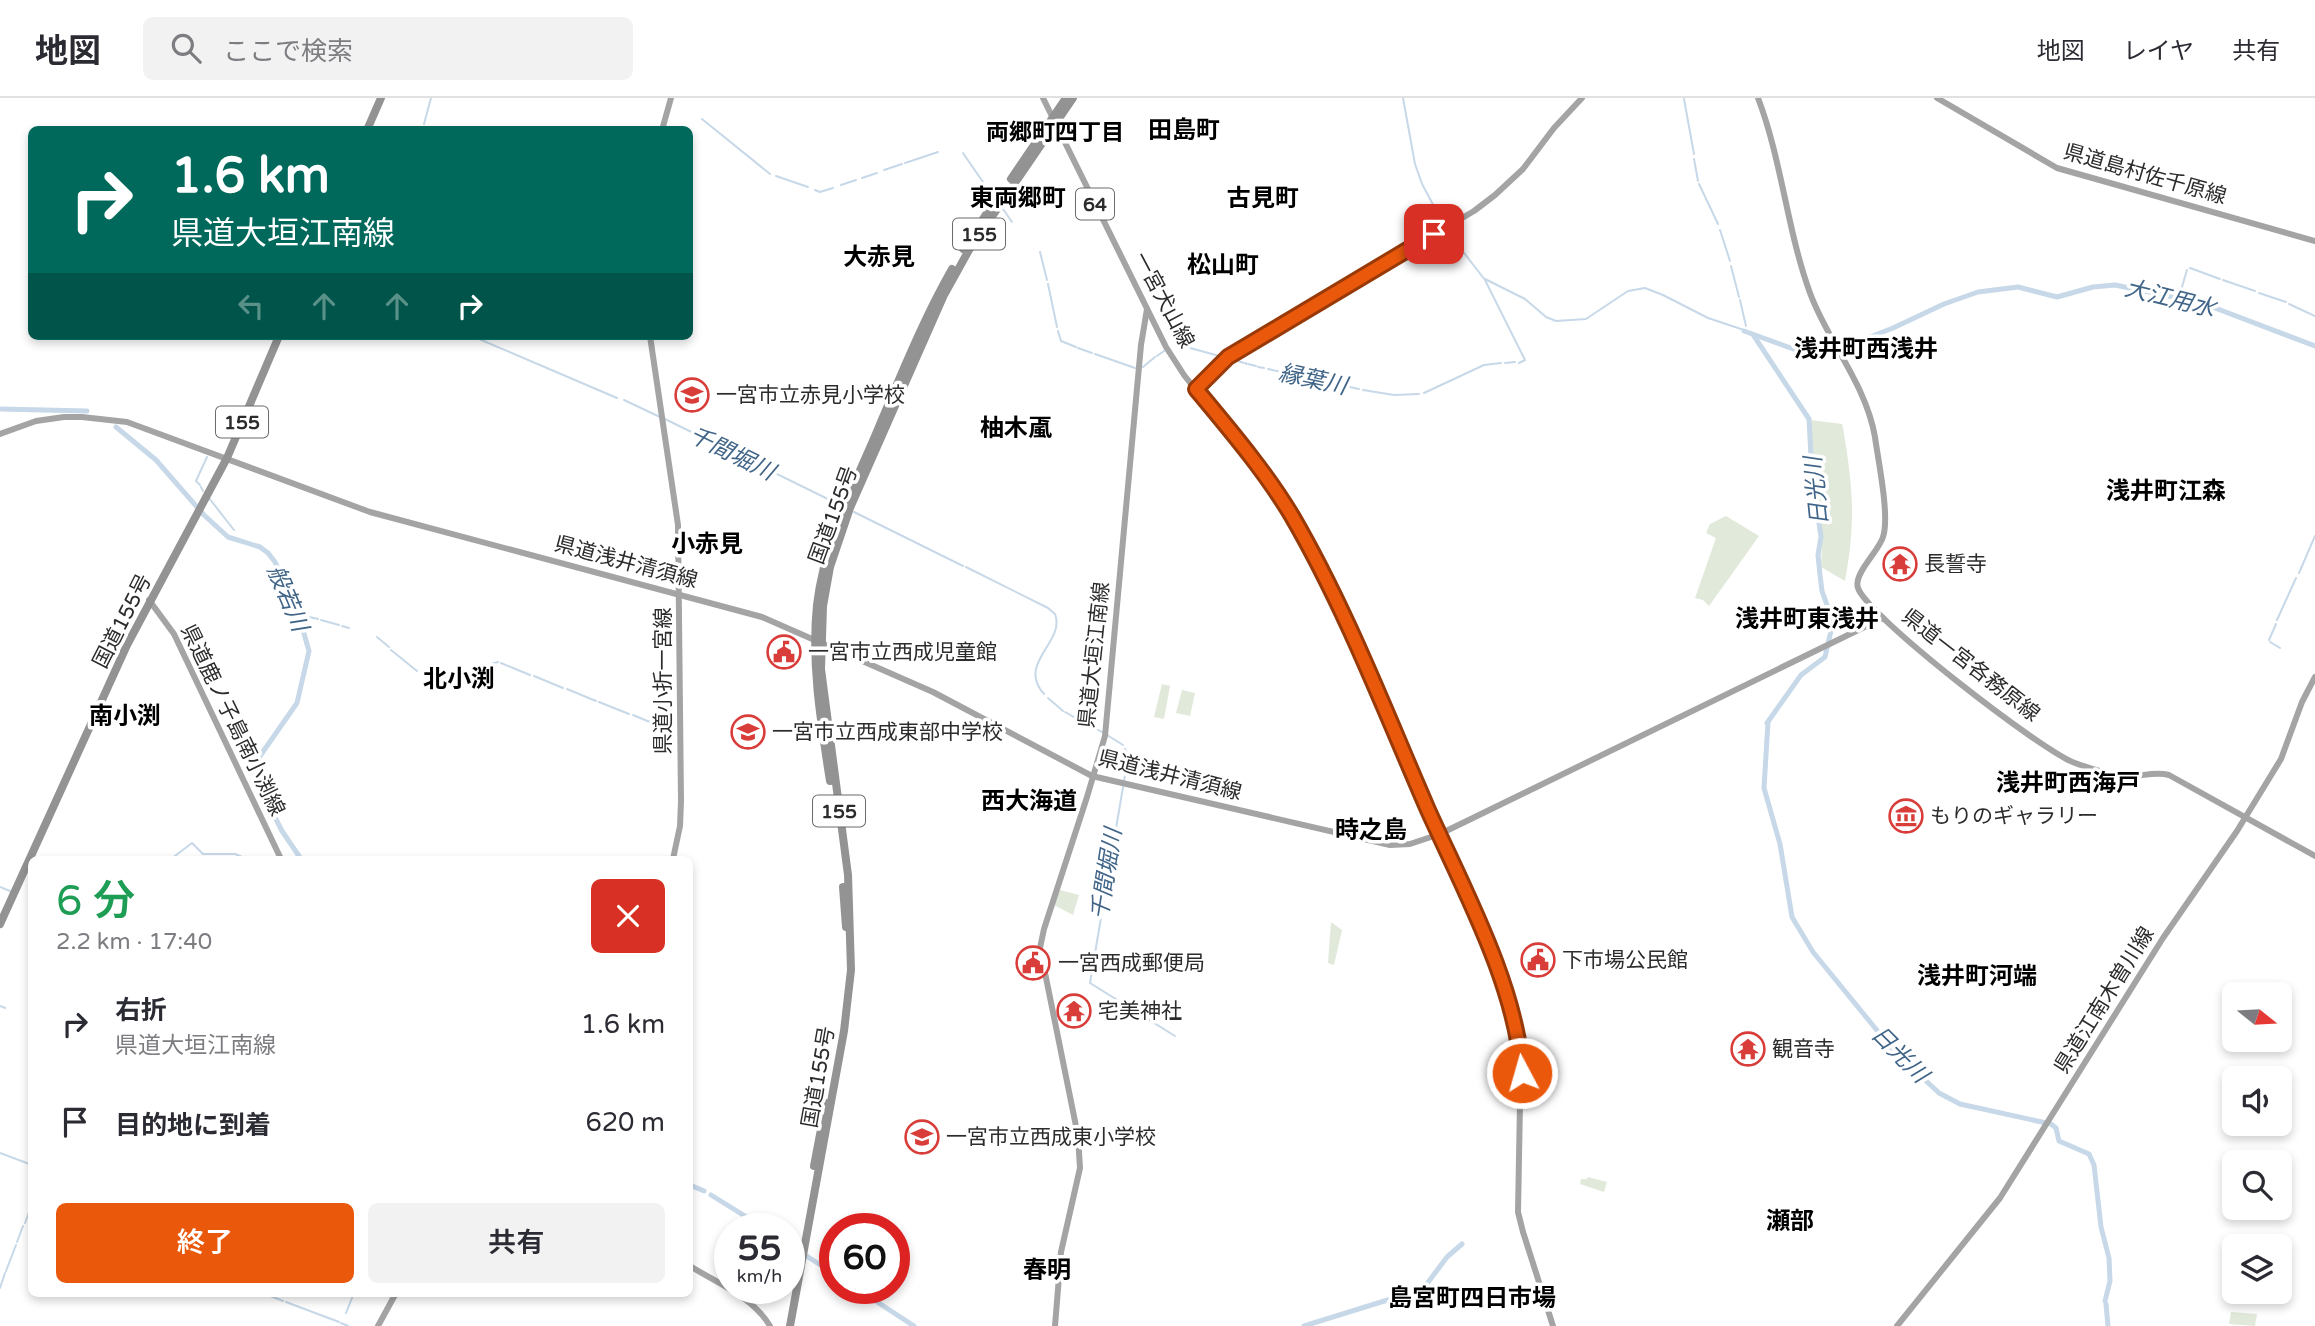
<!DOCTYPE html>
<html lang="ja">
<meta charset="utf-8">
<style>
body{margin:0;font-family:"Varela Round","Noto Sans JP",sans-serif;background:#f2f2f3;color:#2b2b33;height:100vh;display:flex;flex-direction:column;font-size:26px;white-space:nowrap}
*{box-sizing:border-box;margin:0}
p{font-size:23px;color:#7c7c81}
.icon{flex:none;width:38px;height:38px;fill:none;stroke:currentColor;stroke-width:2;stroke-linecap:round;stroke-linejoin:round}
.map{position:relative;flex:1;overflow:hidden}
.sheet{position:absolute;left:28px;top:758px;width:665px;height:441px;display:flex;flex-direction:column;background:#fff;border-radius:10px;box-shadow:0 4px 10px #0003}
.sheet>*{flex:none}
.hud{position:absolute;left:28px;top:28px;width:665px;height:214px;border-radius:10px;box-shadow:0 4px 10px #0003;background:#00695c;color:#fff;overflow:hidden}
.needle{width:46px;rotate:108deg}
.buttons{position:absolute;left:2222px;top:884px;display:grid;gap:14px}
.buttons a{display:grid;place-items:center;width:70px;height:70px;border-radius:10px;background:#fff;box-shadow:0 4px 10px #0003;font-size:35px}
.speed{position:absolute;left:714px;top:1115px;display:flex;gap:14px;font-size:35px;font-weight:700;text-align:center}
.speed>*{display:grid;place-content:center;width:91px;height:91px;border-radius:50%;background:#fff;box-shadow:0 4px 10px #0003;line-height:1}
.speed small{font-size:18px;font-weight:400}
.speed .limit{border:10px solid #d22;background:#fff;color:#111}
.pin{position:absolute;display:grid;place-items:center;width:60px;height:60px;color:#fff;margin:-30px;border-radius:14px;box-shadow:0 4px 10px #0006}
.me{position:absolute;width:77px;margin:-38px;rotate:354deg;stroke-linejoin:round;filter:drop-shadow(0 0 5px #0008)}
.turn{display:flex;align-items:center;gap:24px;height:147px;padding:0 28px;font-size:32px}
.turn .icon{width:91px;height:91px;stroke-width:2.5}
.turn b{display:block;font-size:49px;line-height:60px}
.lanes{display:flex;align-items:center;height:66px;padding:0 28px;background:#0003;justify-content:center;gap:35px;direction:ltr}
.lanes .off{opacity:.35}
.round{display:grid;place-items:center;flex:none;width:74px;height:74px;border-radius:10px;background:#f2f2f3}
.headline{display:flex;align-items:center;justify-content:space-between;height:119px;padding:0 28px}
h1{font-size:42px;font-weight:600;line-height:52px;color:#1e9e55}
.button{display:flex;gap:14px;margin-top:auto;padding:14px 28px}
.button a{flex:1;height:80px;border-radius:10px;background:#ea580c;color:#fff;font-size:28px;font-weight:600;line-height:80px;text-align:center}
.button a+a{background:#f2f2f3;color:#2b2b33}
ul{padding:0;list-style:none}
li{display:flex;align-items:center;gap:21px;height:98px;padding:0 28px}
li div{flex:1}
li b{display:block;font-size:26px}
li em{font-style:normal}
header{display:flex;align-items:center;gap:42px;box-sizing:border-box;height:98px;padding:0 35px;background:#fff;border-bottom:2px solid #e1e1e2}
header strong{font-size:33px}
nav{display:flex;gap:38px;margin-inline-start:auto;font-size:24px}
.search{width:490px;height:63px;background:#f2f2f3;display:flex;align-items:center;gap:18px;box-sizing:border-box;padding:0 24px;border-radius:10px;color:#7c7c81;font-size:26px}
.map>svg:first-child{display:block}
</style>
<header>
<strong>地図</strong>
<div class="search"><svg class="icon" aria-label="search" viewBox="0 0 24 24"><circle cx="10" cy="10" r="6"/><path d="M15 15l6 6"/></svg>ここで検索</div>
<nav><a>地図</a><a>レイヤ</a><a>共有</a></nav>
</header>
<div class="map">
<svg width="2315" height="1228" viewBox="0 0 2315 1228">
<rect width="100%" height="100%" fill="#fff"/>
<g fill="#e1e9da">
<path d="M1810,322L1842,326L1843,330C1853,390 1856,423 1845,483L1821,469L1822,439L1811,363Z"/>
<polygon points="1726,418 1759,438 1709,508 1703,502 1695,500 1716,440 1706,435 1710,426"/>
<polygon points="1162,586 1170,588 1164,621 1154,619"/>
<polygon points="1182,592 1195,595 1190,618 1176,615"/>
<polygon points="1060,792 1079,797 1073,817 1054,807"/>
<polygon points="1331,824 1342,832 1334,867 1328,865"/>
<polygon points="1588,1079 1607,1084 1604,1094 1580,1086 1581,1081 1587,1081"/>
<polygon points="2231,1214 2257,1216 2255,1228 2229,1226"/>
</g>
<g fill="none" stroke-linecap="round" stroke-linejoin="round">
<g stroke="#c7d8e8" stroke-width="2">
<polyline points="1403,0 1415,66 1422,86 1444,127"/>
<polyline points="1684,1 1694,56"/>
<polyline points="702,21 770,76"/>
<polyline points="424,26 431,0"/>
<polyline points="423,32 423,29"/>
<polyline points="963,55 985,87"/>
<polyline points="1694,61 1698,83"/>
<polyline points="905,65 938,54"/>
<polyline points="884,72 902,66"/>
<polyline points="776,78 808,89"/>
<polyline points="862,80 877,75"/>
<polyline points="1699,86 1718,126"/>
<polyline points="841,87 856,82"/>
<polyline points="988,90 993,98"/>
<polyline points="815,92 820,94 833,90"/>
<polyline points="1003,111 1012,124"/>
<polyline points="1720,132 1730,163"/>
<polyline points="1447,133 1485,182 1525,262 1519,265"/>
<polyline points="1040,154 1047,182"/>
<polyline points="1731,168 1739,199"/>
<polyline points="2190,170 2220,181"/>
<polyline points="1485,181 1525,201 1546,219 1556,223 1586,221 1628,193 1645,190 1663,197 1708,220 1744,232"/>
<polyline points="2223,182 2255,193"/>
<polyline points="1048,186 1057,229"/>
<polyline points="2181,192 2187,172"/>
<polyline points="2259,195 2286,204"/>
<polyline points="1740,202 1746,228"/>
<polyline points="2289,206 2315,218"/>
<polyline points="1058,233 1061,243 1076,249"/>
<polyline points="472,238 617,300"/>
<polyline points="1176,248 1179,247 1223,259"/>
<polyline points="1078,250 1092,255"/>
<polyline points="1095,256 1135,270"/>
<polyline points="1157,258 1164,253"/>
<polyline points="1232,261 1244,265"/>
<polyline points="1246,265 1246,266"/>
<polyline points="1505,265 1515,264"/>
<polyline points="1248,266 1256,268"/>
<polyline points="1143,269 1155,259"/>
<polyline points="1258,269 1264,270"/>
<polyline points="1268,271 1359,291"/>
<polyline points="1363,292 1394,297 1419,296"/>
<polyline points="1424,295 1484,267 1501,265"/>
<polyline points="624,302 660,319"/>
<polyline points="665,321 840,407"/>
<polyline points="200,387 196,383 207,359"/>
<polyline points="201,389 203,393"/>
<polyline points="209,400 234,432"/>
<polyline points="854,414 963,468"/>
<path d="M966,469L1048,510L1055,516C1066,544 1016,565 1044,596"/>
<polyline points="2299,475 2315,438"/>
<polyline points="305,518 318,521"/>
<polyline points="321,522 339,527"/>
<polyline points="2277,522 2296,480"/>
<polyline points="342,528 349,530"/>
<polyline points="377,539 389,549"/>
<polyline points="2269,542 2276,526"/>
<polyline points="2270,544 2280,550"/>
<polyline points="391,552 417,573"/>
<polyline points="501,565 530,577"/>
<polyline points="422,574 443,580 455,577"/>
<polyline points="459,575 498,564"/>
<polyline points="534,578 563,590"/>
<polyline points="567,591 596,603"/>
<polyline points="1048,600 1063,613"/>
<polyline points="599,604 629,616"/>
<polyline points="1065,614 1079,622"/>
<polyline points="633,617 662,629"/>
<polyline points="1084,624 1102,634"/>
<polyline points="1107,637 1123,647"/>
<polyline points="1124,683 1128,657 1125,651"/>
<polyline points="1123,689 1090,885 1175,938"/>
<polyline points="171,761 192,745 203,756 235,756 247,761"/>
<polyline points="0,789 10,793"/>
<polyline points="0,908 5,910"/>
<polyline points="0,1055 32,1067"/>
<polyline points="25,1125 31,1109"/>
<polyline points="17,1144 23,1128"/>
<polyline points="6,1173 16,1147"/>
<polyline points="0,1190 5,1175"/>
<polyline points="263,1195 283,1203"/>
<polyline points="286,1204 339,1224"/>
<polyline points="346,1215 354,1195"/>
<polyline points="341,1225 348,1228"/>
</g>
<g stroke="#c7d8e8" stroke-width="5">
<polyline points="1744,233 1799,253 1829,255 1893,230 1944,206 1978,194 2018,189 2057,199 2093,189 2115,187 2202,205 2315,248"/>
<polyline points="1754,238 1809,321 1812,378 1821,439 1818,457 1820,477 1822,493 1833,524 1825,559 1801,577 1767,625"/>
<polyline points="0,311 87,313"/>
<polyline points="116,329 156,362 204,417 228,439 260,449 268,455 275,464 297,511 309,553 297,605 260,658 255,670 255,680 282,733 301,761"/>
<polyline points="1768,624 1764,690 1780,746 1792,819 1813,854 1893,952 1939,995 1960,1006 2051,1026 2056,1030 2059,1043 2089,1056 2094,1067 2101,1129 2109,1160 2110,1183 2105,1203"/>
<polyline points="690,1087 704,1093"/>
<polyline points="711,1097 764,1130"/>
<polyline points="789,1147 835,1176"/>
<polyline points="856,1190 914,1228"/>
<polyline points="2106,1206 2108,1228"/>
<polyline points="1304,1228 1423,1191 1447,1159 1462,1146"/>
</g>
<g stroke="#a4a4a4" stroke-width="6">
<polyline points="1043,0 1166,249 1184,277 1276,394 1322,474 1477,820 1508,900 1521,951 1518,1114 1523,1134 1553,1228"/>
<path d="M1758,0C1782,63 1787,132 1810,195C1828,244 1866,286 1875,339C1878,362 1890,418 1883,439C1879,453 1853,476 1858,490C1867,518 2043,654 2075,665C2091,671 2110,677 2127,678C2141,679 2154,673 2169,677L2315,758"/>
<polyline points="1937,0 2057,70 2315,143"/>
<polyline points="662,32 671,0"/>
<polyline points="650,238 678,427 681,703 680,728 673,761"/>
<polyline points="1196,291 1220,266 1234,255 1474,113 1495,97 1523,71 1554,30 1582,0"/>
<polyline points="0,336 36,323 64,319 82,319 127,324 370,414 762,519 933,594 1092,678 1390,747 1410,746 1440,736 1883,520"/>
<polyline points="149,502 174,536 281,761"/>
<path d="M690,1168C717,1185 753,1199 770,1228"/>
<polyline points="378,1228 396,1195"/>
<polyline points="1055,1228 1061,1154 1080,1070 1078,1038 1040,850 1044,831 1087,699 1105,638 1141,247 1147,211"/>
<polyline points="1897,1228 2000,1100 2163,840 2237,733 2281,661 2302,604 2315,579"/>
</g>
<g stroke="#939393" stroke-width="8">
<polyline points="367,32 381,0"/>
<polyline points="1011,81 1066,0"/>
<polyline points="963,151 995,103"/>
<path d="M830,683C821,625 811,566 817,507C824,445 854,388 878,331C901,277 923,222 952,171"/>
<polyline points="843,789 846,829"/>
<polyline points="0,826 127,547 227,360 279,238"/>
<polyline points="814,1068 826,1005"/>
<polyline points="790,1228 844,933 851,872 848,777 821,571 823,508 830,469 850,410 944,197 969,152 1073,0"/>
</g>
</g>
<g fill="none" stroke-linecap="round" stroke-linejoin="round">
<defs>
<path id="route" d="M1434,136L1228,259L1196,291C1230,332 1265,373 1292,418C1346,511 1385,613 1428,712C1463,790 1517,889 1522,975"/>
</defs>
<use href="#route" stroke="#983908" stroke-width="18"/>
<use href="#route" stroke="#ea580c" stroke-width="12"/>
</g>
<defs>
<symbol id="school-ring" viewBox="-11 -11 22 22"><circle r="9.5" fill="#fff" stroke="#d83d39" stroke-width="1.5"/><path d="M0-5L7-2L0 1L-7-2ZM-4 1L0 2.5L4 1V4Q0 6-4 4Z" fill="#d83d39"/></symbol>
<symbol id="temple-ring" viewBox="-11 -11 22 22"><circle r="9.5" fill="#fff" stroke="#d83d39" stroke-width="1.5"/><path d="M0-6L5-2H3V0L6.5 2.5H4V6H1.5V3h-3V6H-4V2.5H-6.5L-3 0V-2H-5Z" fill="#d83d39"/></symbol>
<symbol id="civic-ring" viewBox="-11 -11 22 22"><circle r="9.5" fill="#fff" stroke="#d83d39" stroke-width="1.5"/><path d="M-.6-6.5H3V-4.5H.6V-3L4-1V1h2V6H-6V1h2V-1L-.6-3ZM-1.2 2.5V6h2.4V2.5Z" fill="#d83d39"/></symbol>
<symbol id="museum-ring" viewBox="-11 -11 22 22"><circle r="9.5" fill="#fff" stroke="#d83d39" stroke-width="1.5"/><path d="M0-6L6-3V-2H-6V-3ZM-5-1h2V3h-2ZM-1-1h2V3h-2ZM3-1h2V3H3ZM-6 4H6V6H-6Z" fill="#d83d39"/></symbol>
</defs>
<g fill-rule="evenodd">
<use href="#school-ring" x="673" y="278" width="38" height="38"/>
<use href="#temple-ring" x="1881" y="447" width="38" height="38"/>
<use href="#civic-ring" x="765" y="535" width="38" height="38"/>
<use href="#school-ring" x="729" y="615" width="38" height="38"/>
<use href="#museum-ring" x="1887" y="699" width="38" height="38"/>
<use href="#civic-ring" x="1519" y="843" width="38" height="38"/>
<use href="#civic-ring" x="1014" y="846" width="38" height="38"/>
<use href="#temple-ring" x="1055" y="894" width="38" height="38"/>
<use href="#temple-ring" x="1729" y="932" width="38" height="38"/>
<use href="#school-ring" x="903" y="1020" width="38" height="38"/>
</g>
<g text-anchor="middle" stroke-width="7" stroke-linejoin="round" paint-order="stroke">
<g fill="#fff" stroke="#6b6b6b" stroke-width="2">
<rect x="1076" y="90.5" width="38" height="31" rx="5"/>
<rect x="953" y="120.5" width="52" height="31" rx="5"/>
<rect x="216" y="308.5" width="52" height="31" rx="5"/>
<rect x="813" y="697.5" width="52" height="31" rx="5"/>
</g>
<g font-size="19" font-weight="bold" fill="#2c2c2c">
<text x="1095" y="113">64</text>
<text x="979" y="143">155</text>
<text x="242" y="331">155</text>
<text x="839" y="720">155</text>
</g>
<g font-size="21" fill="#2c2c2c" stroke="#fff">
<text transform="translate(2145 76) rotate(16)" y="7">県道島村佐千原線</text>
<text transform="translate(1164 202) rotate(62)" y="7">一宮犬山線</text>
<text transform="translate(833 417) rotate(-70)" y="7">国道155号</text>
<text transform="translate(626 464) rotate(15)" y="7">県道浅井清須線</text>
<text transform="translate(122 523) rotate(-63)" y="7">国道155号</text>
<text transform="translate(1094 557) rotate(-84)" y="7">県道大垣江南線</text>
<text transform="translate(1971 567) rotate(38)" y="7">県道一宮各務原線</text>
<text transform="translate(663 583) rotate(-90)" y="7">県道小折一宮線</text>
<text transform="translate(233 622) rotate(64)" y="7">県道鹿ノ子島南小渕線</text>
<text transform="translate(1170 677) rotate(14)" y="7">県道浅井清須線</text>
<text transform="translate(2104 902) rotate(-58)" y="7">県道江南木曽川線</text>
<text transform="translate(818 979) rotate(-80)" y="7">国道155号</text>
</g>
<g font-size="21" fill="#2c2c2c" stroke="#fff" text-anchor="start">
<text x="716" y="304">一宮市立赤見小学校</text>
<text x="1924" y="473">長誓寺</text>
<text x="808" y="561">一宮市立西成児童館</text>
<text x="772" y="641">一宮市立西成東部中学校</text>
<text x="1930" y="725">もりのギャラリー</text>
<text x="1562" y="869">下市場公民館</text>
<text x="1058" y="872">一宮西成郵便局</text>
<text x="1098" y="920">宅美神社</text>
<text x="1772" y="958">観音寺</text>
<text x="946" y="1046">一宮市立西成東小学校</text>
</g>
<g font-size="23" font-weight="bold" fill="#000" stroke="#fff">
<text x="1055" y="42">両郷町四丁目</text>
</g>
<g font-size="23" font-style="italic" fill="#406588" stroke="#fff">
<text transform="translate(2170 200) rotate(14)" y="8">大江用水</text>
<text transform="translate(1313 281) rotate(12)" y="8">縁葉川</text>
<text transform="translate(732 355) rotate(26)" y="8">千間堀川</text>
<text transform="translate(1816 393) rotate(-96)" y="8">日光川</text>
<text transform="translate(288 500) rotate(67)" y="8">般若川</text>
<text transform="translate(1106 776) rotate(-81)" y="8">千間堀川</text>
<text transform="translate(1900 956) rotate(45)" y="8">日光川</text>
</g>
<g font-size="24" font-weight="bold" fill="#000" stroke="#fff">
<text x="1184" y="40">田島町</text>
<text x="1018" y="108">東両郷町</text>
<text x="1263" y="108">古見町</text>
<text x="879" y="167">大赤見</text>
<text x="1223" y="175">松山町</text>
<text x="1866" y="259">浅井町西浅井</text>
<text x="1016" y="338">柚木颪</text>
<text x="2166" y="401">浅井町江森</text>
<text x="707" y="454">小赤見</text>
<text x="1807" y="529">浅井町東浅井</text>
<text x="459" y="589">北小渕</text>
<text x="125" y="626">南小渕</text>
<text x="2068" y="693">浅井町西海戸</text>
<text x="1029" y="711">西大海道</text>
<text x="1371" y="740">時之島</text>
<text x="1977" y="886">浅井町河端</text>
<text x="1790" y="1131">瀬部</text>
<text x="1047" y="1180">春明</text>
<text x="1472" y="1208">島宮町四日市場</text>
</g>
</g>
</svg>
<div class="buttons">
<a><svg class="needle" viewBox="-14 -14 28 28"><path d="M0-13l5 13h-10z" fill="#e53935"/><path d="M0 13l5-13h-10z" fill="#7c7c81"/></svg></a>
<a><svg class="icon" aria-label="sound" viewBox="0 0 24 24"><path d="M4 9h4l5-4v14l-5-4H4zM17 9q2 3 0 6"/></svg></a>
<a><svg class="icon" aria-label="search" viewBox="0 0 24 24"><circle cx="10" cy="10" r="6"/><path d="M15 15l6 6"/></svg></a>
<a><svg class="icon" aria-label="layers" viewBox="0 0 24 24"><path d="M12 4l9 5-9 5-9-5zM3 14l9 5 9-5"/></svg></a>
</div>
<div class="speed"><div>55<small>km/h</small></div><div class="limit">60</div></div>
<div class="pin" style="left:1434px;top:136px;background:#d93025"><svg class="icon" aria-label="arrive" viewBox="0 0 24 24"><path d="M6 21V4h12l-3 4 3 4H6"/></svg></div>
<svg class="me" style="left:1522px;top:975px" viewBox="-20 -20 40 40"><circle r="17" fill="#ea580c" stroke="#fff" stroke-width="3"/><path d="M0-11L8 9 0 5-8 9z" fill="#fff"/></svg>
<div class="hud">
<div class="turn"><svg class="icon" aria-label="right" viewBox="0 0 24 24"><path d="M7 20v-9h11M14 6l5 5-5 5"/></svg><div><b>1.6 km</b>県道大垣江南線</div></div>
<div class="lanes"><svg class="icon off" aria-label="left" viewBox="0 0 24 24"><path d="M17 20v-9H6M10 6l-5 5 5 5"/></svg><svg class="icon off" aria-label="ahead" viewBox="0 0 24 24"><path d="M12 20V5M6 11l6-6 6 6"/></svg><svg class="icon off" aria-label="ahead" viewBox="0 0 24 24"><path d="M12 20V5M6 11l6-6 6 6"/></svg><svg class="icon" aria-label="right" viewBox="0 0 24 24"><path d="M7 20v-9h11M14 6l5 5-5 5"/></svg></div>
</div>
<section class="sheet">
<div class="headline"><div><h1>6 分</h1><p>2.2 km · 17:40</p></div><a class="round" style="background:#d93025;color:#fff"><svg class="icon" aria-label="close" viewBox="0 0 24 24"><path d="M6 6l12 12M18 6L6 18"/></svg></a></div>
<ul>
<li><svg class="icon" aria-label="right" viewBox="0 0 24 24"><path d="M7 20v-9h11M14 6l5 5-5 5"/></svg><div><b>右折</b><p>県道大垣江南線</p></div><em>1.6 km</em></li>
<li><svg class="icon" aria-label="arrive" viewBox="0 0 24 24"><path d="M6 21V4h12l-3 4 3 4H6"/></svg><div><b>目的地に到着</b></div><em>620 m</em></li>
</ul>
<div class="button"><a>終了</a><a>共有</a></div>
</section>
</div>
